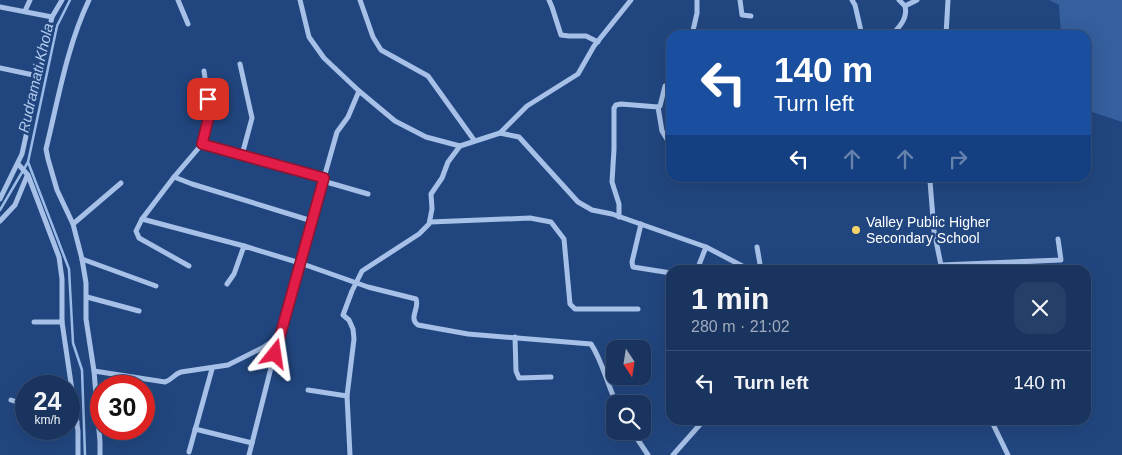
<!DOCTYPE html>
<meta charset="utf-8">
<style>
body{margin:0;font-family:Helvetica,sans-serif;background:#263f68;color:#f1f3f6;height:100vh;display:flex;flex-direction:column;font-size:19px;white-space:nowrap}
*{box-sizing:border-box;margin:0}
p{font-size:16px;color:#9faabd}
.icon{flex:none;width:28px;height:28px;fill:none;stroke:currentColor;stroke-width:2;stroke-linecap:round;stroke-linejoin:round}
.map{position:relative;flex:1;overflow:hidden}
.panel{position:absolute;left:666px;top:265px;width:425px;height:160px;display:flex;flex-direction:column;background:#19345f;border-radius:15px;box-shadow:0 5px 20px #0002,0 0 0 1px #374f74}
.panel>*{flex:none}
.hud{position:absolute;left:666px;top:30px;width:425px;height:152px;border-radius:15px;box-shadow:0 5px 20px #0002,0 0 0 1px #374f74;background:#1a4fa0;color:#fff;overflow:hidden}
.needle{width:32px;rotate:168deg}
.tools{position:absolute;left:606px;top:340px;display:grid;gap:10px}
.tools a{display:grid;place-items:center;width:45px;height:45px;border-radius:10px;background:#19345f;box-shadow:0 5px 20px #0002,0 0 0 1px #374f74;font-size:25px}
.speed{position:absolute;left:15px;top:375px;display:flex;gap:10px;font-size:25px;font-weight:700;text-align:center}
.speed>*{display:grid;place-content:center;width:65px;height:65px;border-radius:50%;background:#19345f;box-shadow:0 5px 20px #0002,0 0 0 1px #374f74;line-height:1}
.speed small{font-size:12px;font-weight:400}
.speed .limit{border:8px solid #d22;background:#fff;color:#111}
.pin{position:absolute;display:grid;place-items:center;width:42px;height:42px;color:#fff;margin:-21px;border-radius:10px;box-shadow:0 2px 8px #0006}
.me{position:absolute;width:55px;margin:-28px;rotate:15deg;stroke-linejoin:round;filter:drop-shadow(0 0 4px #0008)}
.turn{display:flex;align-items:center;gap:18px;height:105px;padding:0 25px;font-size:22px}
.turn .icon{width:65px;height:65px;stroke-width:2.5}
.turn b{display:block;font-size:35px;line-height:42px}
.lanes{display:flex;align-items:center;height:48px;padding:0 25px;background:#0003;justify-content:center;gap:25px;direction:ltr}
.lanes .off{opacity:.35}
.round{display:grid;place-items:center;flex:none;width:52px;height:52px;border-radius:15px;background:#263f68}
.headline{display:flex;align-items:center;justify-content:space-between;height:85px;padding:0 25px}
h1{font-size:30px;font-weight:700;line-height:38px}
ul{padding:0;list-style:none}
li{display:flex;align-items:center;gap:15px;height:65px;padding:0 25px;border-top:1px solid #374f74}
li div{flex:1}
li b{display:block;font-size:19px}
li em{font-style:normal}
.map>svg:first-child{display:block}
</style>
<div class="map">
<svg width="1122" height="455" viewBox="0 0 1122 455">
<rect width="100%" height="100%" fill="#21467f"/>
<polygon fill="#355f9d" points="1049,0 1122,0 1122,122 1086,110 1086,35 1061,35 1059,5"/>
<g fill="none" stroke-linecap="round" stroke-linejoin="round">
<g stroke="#9abbe8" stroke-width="2.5">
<polyline points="28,162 69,269 73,343 82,370 85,455"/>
<polyline points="0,210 28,162 57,26 70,0"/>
</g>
<g stroke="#a6c0e7" stroke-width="5">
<path d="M89,0C67,46 58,100 46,149L48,159L57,190L73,224L82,259L86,283V319L94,371L100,442V455"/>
<polyline points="178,0 188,24"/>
<polyline points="300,0 309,37 324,58 359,91 395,121 426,137 460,146 500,133 519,137 578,202 592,210 612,214 706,247 750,270"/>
<polyline points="360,0 373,37 381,50 428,76 474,140"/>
<polyline points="549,0 552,7 561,35 569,36 586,36 598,42"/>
<polyline points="740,0 742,15 751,16"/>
<polyline points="852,0 855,5 862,35"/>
<polyline points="899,0 905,6 917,0"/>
<polyline points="0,7 52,17"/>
<polyline points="25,11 30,0"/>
<polyline points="692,35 697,13 697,0"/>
<path d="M892,35C900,26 908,18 905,6"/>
<polyline points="946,35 948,0"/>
<polyline points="240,64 252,118 242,155"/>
<polyline points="0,68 38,76"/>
<polyline points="204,71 210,112 202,144 174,177 192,184 312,221"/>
<polyline points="658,107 662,131 671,146"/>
<polyline points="500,133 527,106 578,74 594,46 631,0"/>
<polyline points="202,144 324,178"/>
<polyline points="18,164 28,175 59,257 62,279 62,322 78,431 78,455"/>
<polyline points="174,177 142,219 136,231 139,238 189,266"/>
<polyline points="927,178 930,181 934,231 942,270"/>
<polyline points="323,181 368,194"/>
<polyline points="0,199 22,154 52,17 62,0"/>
<polyline points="619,217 619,204 612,182 614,149 614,108 616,105 621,104 658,107 660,106 665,86 671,85"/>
<polyline points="142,219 244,246"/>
<polyline points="0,221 15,205 27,176"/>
<polyline points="430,222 530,218 551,222 564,239 570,304 575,309 638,309"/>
<polyline points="73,224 121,183"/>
<polyline points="641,224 632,262 633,267 671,273"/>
<polyline points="757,247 761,270"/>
<polyline points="82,259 156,286"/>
<polyline points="941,265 1061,260 1058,239"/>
<polyline points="697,270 706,247"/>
<path d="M227,284L234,274L244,246L300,263L368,287L416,299C420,308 408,318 418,325L468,334L591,344C603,362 607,385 617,404"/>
<polyline points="87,297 139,311"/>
<polyline points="34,322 62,322"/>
<polyline points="515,337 516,371 519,378 551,377"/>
<path d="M94,371L165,382C172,380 174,374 181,372L228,365L262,348L279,337"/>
<polyline points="308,390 347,396"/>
<polyline points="11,400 26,405"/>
<polyline points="69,419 77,422"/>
<polyline points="991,420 1008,455"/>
<polyline points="195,429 252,443"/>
<polyline points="632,431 648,455"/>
<polyline points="189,452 212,369"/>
<polyline points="249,455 279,336 337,132 348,117 359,91"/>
<polyline points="350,455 347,396 354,339 353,329 349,320 343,315 352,291 362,271 419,234 429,224 432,209 431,194 442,178 448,162 460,146"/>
<polyline points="673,455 704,420"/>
</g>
</g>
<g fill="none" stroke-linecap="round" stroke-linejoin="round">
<defs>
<polyline id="route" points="208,99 210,112 202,144 324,178 275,354"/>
</defs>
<use href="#route" stroke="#92132f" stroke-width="12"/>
<use href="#route" stroke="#e11d48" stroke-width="9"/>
</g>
<circle fill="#f4d268" stroke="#21467f" stroke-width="2" cx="856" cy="230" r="5"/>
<g text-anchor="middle" stroke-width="5" stroke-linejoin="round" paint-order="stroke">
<g font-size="14" fill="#fff" stroke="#21467f" text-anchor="start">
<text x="866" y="227">Valley Public Higher<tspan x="866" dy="16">Secondary School</tspan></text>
</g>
<g font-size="15" font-style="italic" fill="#b1cbef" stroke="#21467f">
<text transform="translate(36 78) rotate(-77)" y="5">Rudramati Khola</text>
</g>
</g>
</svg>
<div class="tools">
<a><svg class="needle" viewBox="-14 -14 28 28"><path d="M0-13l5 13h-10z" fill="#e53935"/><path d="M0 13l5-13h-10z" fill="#9faabd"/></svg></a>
<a><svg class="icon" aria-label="search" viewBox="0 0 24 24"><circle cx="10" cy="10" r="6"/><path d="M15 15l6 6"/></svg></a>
</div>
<div class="speed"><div>24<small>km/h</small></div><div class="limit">30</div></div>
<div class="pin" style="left:208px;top:99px;background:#d93025"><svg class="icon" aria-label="arrive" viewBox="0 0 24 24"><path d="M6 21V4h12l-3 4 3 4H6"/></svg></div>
<svg class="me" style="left:275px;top:354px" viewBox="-20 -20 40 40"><path d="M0-17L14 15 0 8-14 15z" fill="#e11d48" stroke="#fff" stroke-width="4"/></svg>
<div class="hud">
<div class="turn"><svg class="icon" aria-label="left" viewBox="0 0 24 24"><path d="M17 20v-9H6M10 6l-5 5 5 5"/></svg><div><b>140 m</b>Turn left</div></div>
<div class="lanes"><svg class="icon" aria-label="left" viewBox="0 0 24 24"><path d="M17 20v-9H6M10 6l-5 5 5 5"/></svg><svg class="icon off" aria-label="ahead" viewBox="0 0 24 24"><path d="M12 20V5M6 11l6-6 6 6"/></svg><svg class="icon off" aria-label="ahead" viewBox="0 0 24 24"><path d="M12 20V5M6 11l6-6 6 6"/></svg><svg class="icon off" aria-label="right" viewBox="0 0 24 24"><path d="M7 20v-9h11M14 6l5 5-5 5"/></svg></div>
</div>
<section class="panel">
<div class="headline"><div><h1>1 min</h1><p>280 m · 21:02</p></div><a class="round"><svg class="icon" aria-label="close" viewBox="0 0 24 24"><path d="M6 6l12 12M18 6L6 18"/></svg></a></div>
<ul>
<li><svg class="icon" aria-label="left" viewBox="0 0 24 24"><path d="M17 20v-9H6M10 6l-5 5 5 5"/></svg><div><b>Turn left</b></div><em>140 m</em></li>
</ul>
</section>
</div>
